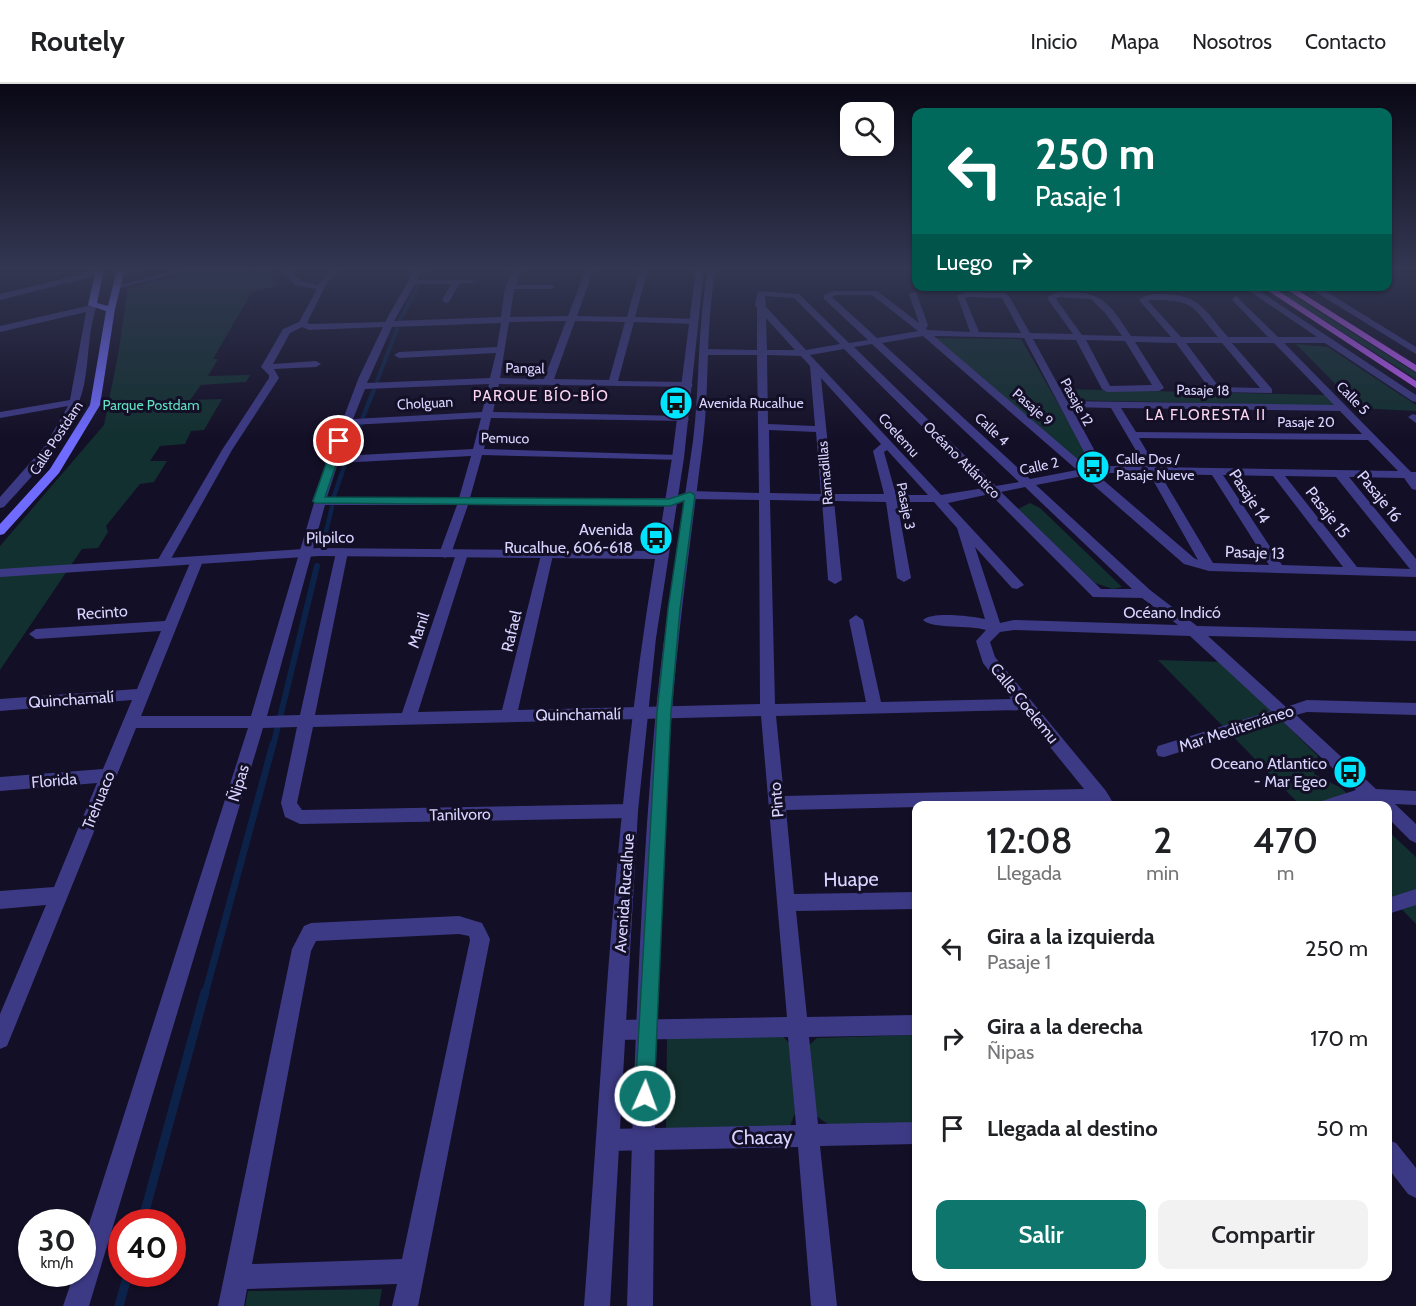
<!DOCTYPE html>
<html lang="es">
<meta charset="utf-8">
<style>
body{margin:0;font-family:Cabin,sans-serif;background:#f2f2f2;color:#202124;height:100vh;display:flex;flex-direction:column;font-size:22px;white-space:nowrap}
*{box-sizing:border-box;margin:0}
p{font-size:20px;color:#757577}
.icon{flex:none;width:33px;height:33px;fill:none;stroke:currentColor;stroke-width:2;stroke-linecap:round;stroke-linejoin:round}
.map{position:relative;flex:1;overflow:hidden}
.details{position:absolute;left:912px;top:717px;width:480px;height:480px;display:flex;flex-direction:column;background:#fff;border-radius:12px;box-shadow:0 2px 4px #0004}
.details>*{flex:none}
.banner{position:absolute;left:912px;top:24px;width:480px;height:183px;border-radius:12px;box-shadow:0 2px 4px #0004;background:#00695c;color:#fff;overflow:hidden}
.fabs{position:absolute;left:840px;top:18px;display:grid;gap:12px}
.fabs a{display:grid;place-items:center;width:54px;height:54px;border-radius:12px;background:#fff;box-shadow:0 2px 4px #0004;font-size:30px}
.speed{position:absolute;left:18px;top:1125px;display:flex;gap:12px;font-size:30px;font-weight:700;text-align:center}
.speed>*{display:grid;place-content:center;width:78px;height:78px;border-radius:50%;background:#fff;box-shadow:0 2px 4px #0004;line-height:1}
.speed small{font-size:15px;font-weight:400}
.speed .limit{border:9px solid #d22;background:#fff;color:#111}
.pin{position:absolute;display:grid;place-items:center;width:51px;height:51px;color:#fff;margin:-26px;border:3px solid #fff;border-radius:50%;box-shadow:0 2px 6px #0007}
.me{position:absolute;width:66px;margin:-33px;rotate:2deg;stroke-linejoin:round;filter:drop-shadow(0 0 4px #0008)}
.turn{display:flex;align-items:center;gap:21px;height:126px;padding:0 24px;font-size:27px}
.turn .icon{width:78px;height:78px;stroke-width:2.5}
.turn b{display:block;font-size:42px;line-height:51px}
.then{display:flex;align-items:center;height:57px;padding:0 24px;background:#0003;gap:12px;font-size:22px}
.eta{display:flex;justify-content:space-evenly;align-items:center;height:102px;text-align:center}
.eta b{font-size:36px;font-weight:600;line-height:42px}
.cta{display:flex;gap:12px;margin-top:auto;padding:12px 24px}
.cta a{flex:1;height:69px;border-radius:12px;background:#0f766e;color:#fff;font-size:24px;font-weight:600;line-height:69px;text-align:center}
.cta a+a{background:#f2f2f2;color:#202124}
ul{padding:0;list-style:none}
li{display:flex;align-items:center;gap:18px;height:90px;padding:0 24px}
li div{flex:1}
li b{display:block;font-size:22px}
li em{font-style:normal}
header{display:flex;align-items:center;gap:36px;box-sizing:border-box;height:84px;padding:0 30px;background:#fff;border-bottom:2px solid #e0e0e0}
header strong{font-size:28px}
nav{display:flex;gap:33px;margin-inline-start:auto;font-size:21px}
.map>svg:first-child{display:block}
</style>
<header>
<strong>Routely</strong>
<nav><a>Inicio</a><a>Mapa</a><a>Nosotros</a><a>Contacto</a></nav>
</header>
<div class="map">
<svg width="1416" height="1222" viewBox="0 0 1416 1222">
<rect width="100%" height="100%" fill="#130f26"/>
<g fill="#12302f">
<polygon points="205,185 269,185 278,202 252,208 213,275 218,275 208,292 250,291 246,298 201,301 190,316 222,315 204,346 191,347 185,360 160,362 150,377 167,377 154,398 140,400 106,442 108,448 98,464 82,465 0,586 0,462 104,341 118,271 128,203"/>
<polygon points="1272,203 1280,203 1416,289 1416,295"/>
<polygon points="934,254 1021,255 1094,382 1088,387"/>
<polygon points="1296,260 1328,263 1416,321 1416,327 1359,324"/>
<polygon points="1058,305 1325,311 1335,322 1063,316"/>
<polygon points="1030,419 1040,424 1122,503 1113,505 1095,499 1018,425"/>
<polygon points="1158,576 1222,578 1318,672 1314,690 1341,704 1360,721 1300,721"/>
<polygon points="1388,747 1416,773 1416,840 1388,811"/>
<polygon points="781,950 789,959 795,1029 790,1042 666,1046 667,954"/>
<polygon points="916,951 916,1039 829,1041 815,1031 807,963 817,954"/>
<polygon points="382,1205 379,1222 245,1222 248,1207"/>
</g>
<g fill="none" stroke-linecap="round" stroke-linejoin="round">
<g stroke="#0c2248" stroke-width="4">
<polyline points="422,196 429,185"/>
<polyline points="400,236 419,200"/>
<polyline points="377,297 397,245"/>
<polyline points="373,309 374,306"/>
</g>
<g stroke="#0c2248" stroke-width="4.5">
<polyline points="363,333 373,308"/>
<polyline points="348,371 361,340"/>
<polyline points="334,412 345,380"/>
<polyline points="323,460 332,423"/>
</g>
<polyline stroke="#0c2248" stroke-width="6" points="273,662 317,482"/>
<polyline stroke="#0c2248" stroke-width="7" points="205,910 273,660"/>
<g stroke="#0c2248" stroke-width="9">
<polyline points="142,1138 205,908"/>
<polyline points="119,1222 128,1190"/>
</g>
<g fill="#3d3a85" fill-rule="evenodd">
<path d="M280,185H288L301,197L318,201L331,185H339L325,202L307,239L310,240L385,238L415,185H423L417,196H471L475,198L459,200L449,218L446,219L442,216L451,200H415L394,237L501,233L505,203L514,185H522L516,201H551L555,203L551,205H514L510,233L568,232L586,185H594L577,232L627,233L640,185H648L635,233L697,235L698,237L694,240L634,238L618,297L688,298L693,301L691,303L499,300L493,328L684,332L689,335L688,337L491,334L484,365L678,371L684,374L682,376L482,371L470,414H670L690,407L759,409L757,271H705L700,268L705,265L757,266V224L755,221L758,207L799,210L849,259L868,256L824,215V211L834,207H877L919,239L909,210L916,208L928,241L926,245L928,246L970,248L957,211L969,208L1005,209L1009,212L1030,249L1073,250L1047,214C1054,208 1060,208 1069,208C1104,207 1113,225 1131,252L1171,253L1139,216C1146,210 1152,210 1161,210C1200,210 1204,226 1228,253H1268L1233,217L1232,215L1236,212L1278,253H1317L1242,202H1252L1416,311V318L1412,317L1325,259H1284L1411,388H1416V406L1412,405L1404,394L1349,393L1416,475V493L1209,487L1184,480L1083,392L1036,401L1150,506L1197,542L1416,547V557L1208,552L1286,623L1307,616L1416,619V631L1307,628L1296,631L1376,705L1416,707V721L1395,720L1416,740V759L1410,756L1388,734V722H1372L1364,718L1353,722H1320L1322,717L1356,706L1281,636L1164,673L1158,672L1156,667L1158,662L1271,627L1190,552L1014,546L1000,548L990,558L995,573L1106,707L1115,722H1097L1095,719L786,726L794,810L916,808V825L796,827L807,933L916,931V951L809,953L818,1040L916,1038V1060L820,1062L837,1222H811L798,1063L608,1067L600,1064L597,1056L600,1048L608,1045L796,1041L788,953L616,956L609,953L606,946L609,939L616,936L787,933L761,632L313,643L297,719L302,726L630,720L636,722L638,727L636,732L630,734L300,740L285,733L281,719L297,643L263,644L89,1222H63L74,1190H82V1162L248,644H136L7,962L0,965V930L46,821L0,825V807L54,803L97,699L0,707V693L103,685L132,616L0,627V615L137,605L161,547L36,555L29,550L36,545L165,537L191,477L197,473L203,477L141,632H251L314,419L312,417L359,293L383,243L309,246L302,243L290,249L273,280L316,277L321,280L316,283L274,285L279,294L232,366L167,482H157L156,479L222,366L269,294V291L261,283L283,245L299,238L317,205L295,201ZM836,211H872L918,247L877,254L832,213ZM765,212L794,214L840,260L806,266L766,223ZM970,213L1002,214L1021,249L979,248L965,214ZM1059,213L1091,215L1106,230L1122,252L1082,251L1056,215ZM1150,216C1195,216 1191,221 1218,253H1181L1148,217ZM766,234L795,266H767ZM566,237L544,295L500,294L509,238ZM575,237L625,238L609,296L554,295ZM501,239L497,263L399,268L394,271L399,274L496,269L490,294L367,299L392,243ZM923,252L1077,386L1030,395L882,259ZM934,252L1024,254L1092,383L1088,384ZM1033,255L1076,256L1102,305L1107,308L1159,307L1164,304L1135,258L1176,259L1212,308L1272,309V305L1232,259H1274L1334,321L1067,317ZM1086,256L1125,257L1152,301L1110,302ZM1186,259H1222L1260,304L1219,303ZM872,260L1019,398L996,402L854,263ZM844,265L984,404L941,411L810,271ZM767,271L801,272L810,282L815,342L768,340ZM821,294L881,360L873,367L884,410H833ZM489,300L482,328L353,335L365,305ZM1071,323L1111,324L1145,382H1103ZM1121,324L1340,327L1362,350L1136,348ZM481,334L473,365L340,372L351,341ZM769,346L816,348L821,410L770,409ZM1139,354L1368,356L1398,387L1156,383ZM887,366L928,411H896L884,368ZM471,372L459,414L327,413L338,379ZM1095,389H1149L1198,476L1194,474ZM1160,390L1212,391L1269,481L1213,479ZM1223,391L1273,392L1343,483L1282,481ZM1285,392L1336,393L1410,485L1357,483ZM1025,403L1132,505H1101L1001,408ZM990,410L1093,513L1142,514L1178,541L1014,536L1000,539L975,463L1012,504L1017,505L1024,501L948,419ZM691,415L759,416L760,620L518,626L553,471L547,467L541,471L502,626L418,628L468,470L462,466L456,470L402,629L315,631L348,468L342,464L336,468L300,631L267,632L325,421H457L439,470L445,474L451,470L468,421L671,422ZM770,416L822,417L828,496L835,500L842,496L834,417L886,418L897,494L904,498L911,494L897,418H934L957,444L985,535C973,532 931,527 923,536C931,545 971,541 986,546L976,557L983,579L1011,615L881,618L863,536L856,531L849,536L866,618L775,620ZM1020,626L1084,705L784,712L776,632Z"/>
<polygon points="99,186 102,186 102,190 0,216 0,210"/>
<polygon points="1306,202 1317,202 1416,263 1416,270"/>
<path d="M92,218L95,219L96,224C88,248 89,276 84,301C73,350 37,387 4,423L0,424V413L45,362L68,322L0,334V328L70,316L86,228L0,248V242L87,222Z"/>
<polygon points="1413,330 1416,331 1416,339 1408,333"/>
<polygon points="1416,805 1416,821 1388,830 1388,814"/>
<path d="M459,832L482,839L490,855L418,1222H392L397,1200L247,1205L244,1222H218L292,865L304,842L311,839ZM459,850L469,852L470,856L402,1175L252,1180L311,867L316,857Z"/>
<polygon points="1388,1056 1396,1059 1416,1084 1416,1114 1408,1110 1388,1084"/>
</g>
<g fill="#3d3a85" fill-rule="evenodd">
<polygon points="135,185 153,185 120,191 116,189"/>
<polygon points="181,185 193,185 116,205 112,203"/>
<path d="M696,185H704L684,374L656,554L638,727L610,1222H584C603,973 614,722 655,475L319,472L0,493V485L319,464L657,467L672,374Z"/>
<path d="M708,185H716C705,242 710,300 703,357C692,447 679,536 672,627C656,825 655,1023 653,1222H627C633,1023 638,824 656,626C665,536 680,447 693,357C700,300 697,242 708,185Z"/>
</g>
<polygon fill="#6f6bff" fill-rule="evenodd" points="96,185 104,185 97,219 108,222 117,185 125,185 115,225 100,321 59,389 4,450 0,451 0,440 50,385 90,321 106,227 88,221"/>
<g fill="#c25bff" fill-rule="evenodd">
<polygon points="1261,202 1271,202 1416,297 1416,304"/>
<polygon points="1281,202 1291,202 1416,281 1416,288"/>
</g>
</g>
<linearGradient id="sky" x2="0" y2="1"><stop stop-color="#0a0815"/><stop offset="0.52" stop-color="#333752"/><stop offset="1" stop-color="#333752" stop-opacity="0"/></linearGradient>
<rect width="1416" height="356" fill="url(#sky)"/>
<polygon fill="#0f766e" stroke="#0a4d48" stroke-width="1.5" points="339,354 344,357 325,413 669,415 690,408 695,411 680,525 671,628 654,1012 652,1019 645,1021 638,1019 635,1012 657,628 668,525 684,417 670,422 315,419 313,417 334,357"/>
<defs>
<symbol id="bus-disc" viewBox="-11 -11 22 22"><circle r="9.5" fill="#00e5ff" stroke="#130f26"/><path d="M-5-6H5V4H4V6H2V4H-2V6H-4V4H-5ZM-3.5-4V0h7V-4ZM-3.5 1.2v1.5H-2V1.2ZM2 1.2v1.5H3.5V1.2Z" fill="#111"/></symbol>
</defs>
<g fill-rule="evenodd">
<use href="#bus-disc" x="657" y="300" width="38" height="38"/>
<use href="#bus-disc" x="1074" y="364" width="38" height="38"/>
<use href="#bus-disc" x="637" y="435" width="38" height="38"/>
<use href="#bus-disc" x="1331" y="669" width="38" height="38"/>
</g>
<g text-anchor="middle" stroke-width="6" stroke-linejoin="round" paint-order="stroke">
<g font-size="14" fill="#d9d4ff" stroke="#130f26">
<text transform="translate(525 284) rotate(1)" y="5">Pangal</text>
<text transform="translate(1203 306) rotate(1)" y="5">Pasaje 18</text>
<text transform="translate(1353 314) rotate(46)" y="5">Calle 5</text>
<text transform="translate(1077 318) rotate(61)" y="5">Pasaje 12</text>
<text transform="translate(425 319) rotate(-3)" y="5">Cholguan</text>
<text transform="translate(1033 323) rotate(41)" y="5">Pasaje 9</text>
<text x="1306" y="343">Pasaje 20</text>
<text transform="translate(992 345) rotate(43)" y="5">Calle 4</text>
<text transform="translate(899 351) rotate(48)" y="5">Coelemu</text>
<text transform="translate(56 354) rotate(-57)" y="5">Calle Postdam</text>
<text transform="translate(505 354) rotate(1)" y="5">Pemuco</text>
<text transform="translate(962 376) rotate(45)" y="5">Océano Atlántico</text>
<text transform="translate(1039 382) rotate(-12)" y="5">Calle 2</text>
<text transform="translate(825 389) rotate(-95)" y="5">Ramadillas</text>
<text transform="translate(906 422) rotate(79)" y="5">Pasaje 3</text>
</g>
<g font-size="14" fill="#d9d4ff" stroke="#130f26" text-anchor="start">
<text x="699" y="324">Avenida Rucalhue</text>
<text x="1116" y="380">Calle Dos /<tspan x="1116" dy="16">Pasaje Nueve</tspan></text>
</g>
<g font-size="14" fill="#5fe0c0" stroke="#130f26">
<text x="151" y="326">Parque Postdam</text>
</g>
<g font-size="15" letter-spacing="1.5" fill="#ffd6f0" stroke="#130f26">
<text x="541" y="317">PARQUE BÍO-BÍO</text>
<text x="1206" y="336">LA FLORESTA II</text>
</g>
<g font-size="16" fill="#d9d4ff" stroke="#130f26">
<text transform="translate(1250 412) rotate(57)" y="6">Pasaje 14</text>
<text transform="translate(1380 412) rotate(51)" y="6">Pasaje 16</text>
<text transform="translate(1328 428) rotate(52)" y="6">Pasaje 15</text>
<text transform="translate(330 453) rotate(-1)" y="6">Pilpilco</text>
<text transform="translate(1255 468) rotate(2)" y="6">Pasaje 13</text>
<text transform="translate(102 528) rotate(-4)" y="6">Recinto</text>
<text x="1172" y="534">Océano Indicó</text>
<text transform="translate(418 546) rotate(-72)" y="6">Manil</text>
<text transform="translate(511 547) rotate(-77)" y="6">Rafael</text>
<text transform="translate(71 615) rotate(-4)" y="6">Quinchamalí</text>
<text transform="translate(1025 619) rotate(51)" y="6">Calle Coelemu</text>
<text transform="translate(578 630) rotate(-1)" y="6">Quinchamalí</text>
<text transform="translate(1236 644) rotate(-18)" y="6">Mar Mediterráneo</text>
<text transform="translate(54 696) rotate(-5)" y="6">Florida</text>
<text transform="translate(238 699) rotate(-73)" y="6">Ñipas</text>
<text transform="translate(98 716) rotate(-68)" y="6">Trehuaco</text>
<text transform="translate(776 716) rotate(-95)" y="6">Pinto</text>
<text transform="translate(460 730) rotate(-1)" y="6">Tanilvoro</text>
<text transform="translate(624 809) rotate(-86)" y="6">Avenida Rucalhue</text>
</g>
<g font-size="16" fill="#d9d4ff" stroke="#130f26" text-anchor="end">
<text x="633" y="451">Avenida<tspan x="633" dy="18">Rucalhue, 606-618</tspan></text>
<text x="1327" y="685">Oceano Atlantico<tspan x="1327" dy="18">- Mar Egeo</tspan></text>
</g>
<g font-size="20" fill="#d9d4ff" stroke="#130f26">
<text transform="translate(851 795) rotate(-1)" y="7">Huape</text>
<text transform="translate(762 1053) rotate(-1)" y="7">Chacay</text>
</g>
</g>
</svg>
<div class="fabs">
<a><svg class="icon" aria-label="search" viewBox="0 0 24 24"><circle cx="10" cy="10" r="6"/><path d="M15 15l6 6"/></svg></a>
</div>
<div class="speed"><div>30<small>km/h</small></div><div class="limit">40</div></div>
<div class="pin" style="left:339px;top:357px;background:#d93025"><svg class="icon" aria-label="arrive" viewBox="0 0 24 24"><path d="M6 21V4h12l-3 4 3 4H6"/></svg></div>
<svg class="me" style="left:645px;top:1012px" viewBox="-20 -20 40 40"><circle r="17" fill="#0f766e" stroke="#fff" stroke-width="3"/><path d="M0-11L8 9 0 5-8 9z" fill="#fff"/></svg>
<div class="banner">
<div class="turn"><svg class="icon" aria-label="left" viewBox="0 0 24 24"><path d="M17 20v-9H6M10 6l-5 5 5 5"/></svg><div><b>250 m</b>Pasaje 1</div></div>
<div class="then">Luego<svg class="icon" aria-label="right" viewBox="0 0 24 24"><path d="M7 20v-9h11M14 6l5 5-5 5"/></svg></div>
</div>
<section class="details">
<div class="eta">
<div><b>12:08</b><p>Llegada</p></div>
<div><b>2</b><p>min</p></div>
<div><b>470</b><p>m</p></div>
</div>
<ul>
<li><svg class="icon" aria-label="left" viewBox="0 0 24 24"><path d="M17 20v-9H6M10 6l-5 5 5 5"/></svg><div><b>Gira a la izquierda</b><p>Pasaje 1</p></div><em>250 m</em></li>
<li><svg class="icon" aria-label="right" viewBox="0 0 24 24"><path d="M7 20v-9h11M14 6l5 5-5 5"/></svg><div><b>Gira a la derecha</b><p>Ñipas</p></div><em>170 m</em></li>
<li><svg class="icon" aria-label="arrive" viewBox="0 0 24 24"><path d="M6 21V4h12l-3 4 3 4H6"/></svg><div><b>Llegada al destino</b></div><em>50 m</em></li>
</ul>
<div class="cta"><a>Salir</a><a>Compartir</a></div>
</section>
</div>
